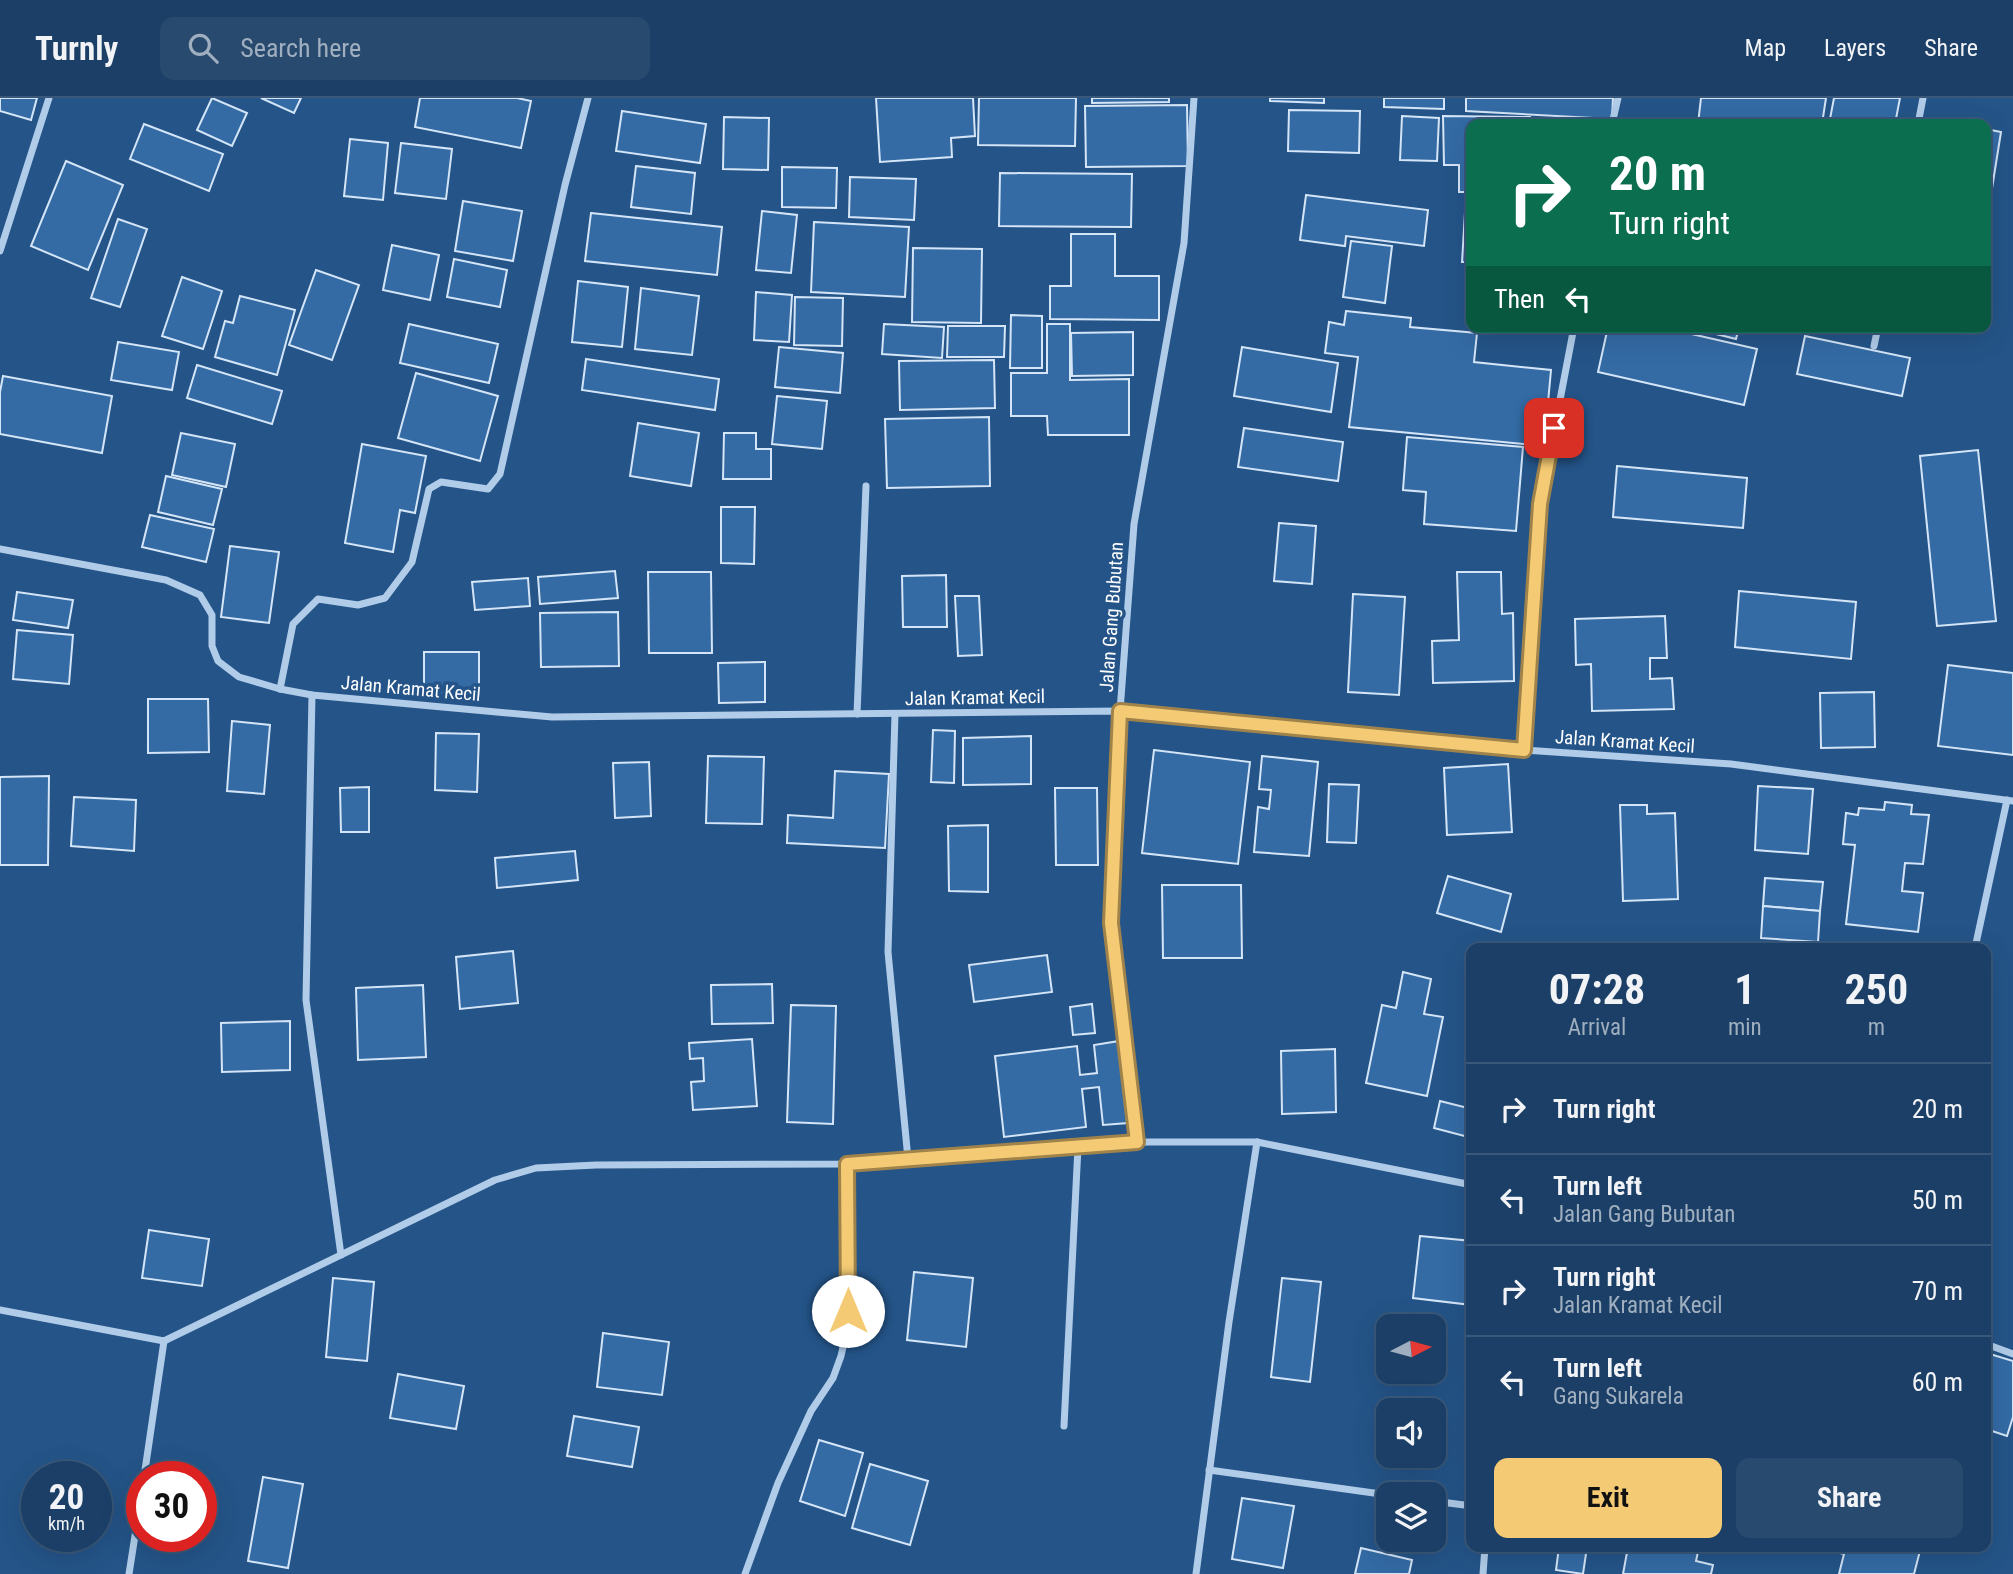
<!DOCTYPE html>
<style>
body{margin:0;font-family:"Roboto Condensed",sans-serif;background:#284a6f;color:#f1f3f6;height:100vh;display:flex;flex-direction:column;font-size:26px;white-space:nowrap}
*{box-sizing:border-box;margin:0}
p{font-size:23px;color:#a0afbf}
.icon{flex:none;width:38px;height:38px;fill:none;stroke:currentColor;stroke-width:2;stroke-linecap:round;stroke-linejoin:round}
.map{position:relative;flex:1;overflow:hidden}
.side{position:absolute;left:1466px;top:845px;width:525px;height:609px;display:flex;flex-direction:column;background:#1b3f66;border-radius:14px;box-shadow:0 7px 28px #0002,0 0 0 2px #39587a}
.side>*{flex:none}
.banner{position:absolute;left:1466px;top:21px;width:525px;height:214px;border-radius:14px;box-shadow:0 7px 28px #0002,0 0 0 2px #39587a;background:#0b6e4f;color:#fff;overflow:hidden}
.needle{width:46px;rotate:84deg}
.tools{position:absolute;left:1376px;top:1216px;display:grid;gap:14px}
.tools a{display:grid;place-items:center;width:70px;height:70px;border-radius:14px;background:#1b3f66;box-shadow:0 7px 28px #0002,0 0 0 2px #39587a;font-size:35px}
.speed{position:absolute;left:21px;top:1363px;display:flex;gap:14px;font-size:35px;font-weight:700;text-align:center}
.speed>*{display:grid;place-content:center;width:91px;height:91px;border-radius:50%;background:#1b3f66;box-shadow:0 7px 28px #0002,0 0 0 2px #39587a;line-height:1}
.speed small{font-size:18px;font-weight:400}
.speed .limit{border:10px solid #d22;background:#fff;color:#111}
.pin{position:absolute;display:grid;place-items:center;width:60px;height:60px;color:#fff;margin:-30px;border-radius:14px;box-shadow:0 4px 10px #0006}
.me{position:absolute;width:77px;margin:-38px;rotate:0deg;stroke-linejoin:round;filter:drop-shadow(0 0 5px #0008)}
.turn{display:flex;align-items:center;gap:24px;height:147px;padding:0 28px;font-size:32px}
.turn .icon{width:91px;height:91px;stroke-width:2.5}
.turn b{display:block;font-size:49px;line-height:60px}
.then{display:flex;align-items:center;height:66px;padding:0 28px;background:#0003;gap:14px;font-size:26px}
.eta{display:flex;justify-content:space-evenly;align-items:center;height:119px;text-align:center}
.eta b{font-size:42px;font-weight:700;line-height:49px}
.primary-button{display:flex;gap:14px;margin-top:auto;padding:14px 28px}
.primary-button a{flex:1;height:80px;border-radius:14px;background:#f4ca74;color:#111;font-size:28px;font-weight:700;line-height:80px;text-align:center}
.primary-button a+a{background:#284a6f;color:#f1f3f6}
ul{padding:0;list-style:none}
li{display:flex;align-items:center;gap:21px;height:91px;padding:0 28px;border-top:2px solid #39587a}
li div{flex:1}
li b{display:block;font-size:26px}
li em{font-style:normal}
header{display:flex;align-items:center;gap:42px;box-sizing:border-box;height:98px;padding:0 35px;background:#1b3f66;border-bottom:2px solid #39587a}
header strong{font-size:33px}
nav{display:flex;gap:38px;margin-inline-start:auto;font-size:24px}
.search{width:490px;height:63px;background:#284a6f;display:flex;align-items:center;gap:18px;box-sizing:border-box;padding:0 24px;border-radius:14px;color:#a0afbf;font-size:26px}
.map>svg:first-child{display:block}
</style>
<header>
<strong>Turnly</strong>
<div class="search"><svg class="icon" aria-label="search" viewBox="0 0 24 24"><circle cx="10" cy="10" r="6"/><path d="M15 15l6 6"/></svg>Search here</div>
<nav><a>Map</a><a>Layers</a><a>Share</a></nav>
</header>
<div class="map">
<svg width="2013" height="1476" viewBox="0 0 2013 1476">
<rect width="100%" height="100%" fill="#245488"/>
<g fill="#346ba5" stroke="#d4e5f7" stroke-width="2">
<polygon points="0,0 37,0 31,22 0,13"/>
<polygon points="212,0 247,15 232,48 197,32"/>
<polygon points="261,0 301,0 294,15"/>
<polygon points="420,0 517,0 531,3 521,50 415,29"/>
<polygon points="876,0 973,0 975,38 951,40 952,59 880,64"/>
<polygon points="979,0 1076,0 1075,48 978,47"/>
<polygon points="1092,0 1169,0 1169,4 1092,5"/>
<polygon points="1270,0 1324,0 1324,5 1270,3"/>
<polygon points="1384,0 1444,0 1444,11 1384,9"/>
<polygon points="1466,0 1613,0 1612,21 1466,13"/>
<polygon points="1701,0 1826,0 1822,26 1698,26"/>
<polygon points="1834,0 1900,0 1895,26 1829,26"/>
<polygon points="1187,7 1188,68 1086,69 1085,8"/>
<polygon points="1289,12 1360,13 1359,55 1288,53"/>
<polygon points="622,13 706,26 700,65 616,53"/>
<polygon points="1402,18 1439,20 1437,63 1400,62"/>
<polygon points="1443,18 1530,19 1529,26 1472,26 1472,94 1459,94 1459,67 1444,67"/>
<polygon points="724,19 769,20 768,72 723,71"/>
<polygon points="144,26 223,56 209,93 130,61"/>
<polygon points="1986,31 2001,34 1986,128"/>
<polygon points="350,41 388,45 383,102 344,98"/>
<polygon points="401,45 452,51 446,101 395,95"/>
<polygon points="66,63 123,87 88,172 31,148"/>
<polygon points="636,68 695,75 691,116 631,109"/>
<polygon points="782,69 837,70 836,110 782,109"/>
<polygon points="1000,75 1132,76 1131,129 999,128"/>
<polygon points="850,79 916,81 914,122 849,119"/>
<polygon points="1306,97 1428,112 1424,148 1346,138 1345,148 1300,142"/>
<polygon points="1466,98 1472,98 1472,164 1462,164"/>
<polygon points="463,103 522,113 513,163 455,153"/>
<polygon points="762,113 797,117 791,175 756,172"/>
<polygon points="591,115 722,129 717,177 585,163"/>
<polygon points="118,121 147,131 120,209 91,200"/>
<polygon points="814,124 909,129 905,199 811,194"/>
<polygon points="1071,136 1115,136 1115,178 1159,178 1159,222 1050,221 1050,188 1071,188"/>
<polygon points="1351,143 1392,148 1385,205 1343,199"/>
<polygon points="392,147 439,157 430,202 383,192"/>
<polygon points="913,150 982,151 981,225 912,224"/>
<polygon points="454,161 507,172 500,209 447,199"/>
<polygon points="316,172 359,187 332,262 289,247"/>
<polygon points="182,179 222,193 203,251 162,238"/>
<polygon points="578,183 628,189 622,249 572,244"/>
<polygon points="641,190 699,198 692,257 635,251"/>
<polygon points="756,194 792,197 789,244 754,242"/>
<polygon points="240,198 295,212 277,277 215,259 225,223 233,225"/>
<polygon points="795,199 843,200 842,248 794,247"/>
<polygon points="1346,213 1411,220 1410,229 1477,235 1474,264 1551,272 1544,348 1349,329 1358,259 1325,255 1329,224 1344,227"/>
<polygon points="1011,217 1042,218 1042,270 1010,270"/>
<polygon points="409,226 498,246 489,285 400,265"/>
<polygon points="884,226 944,229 942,260 882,256"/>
<polygon points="1047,226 1070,226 1070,282 1129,281 1129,337 1048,337 1047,318 1011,318 1011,275 1047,275"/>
<polygon points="948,228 1005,228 1004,259 947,259"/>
<polygon points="1608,229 1661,229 1757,251 1744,307 1598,274"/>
<polygon points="1688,229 1739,229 1736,241"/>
<polygon points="1133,234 1133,277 1072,278 1071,235"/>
<polygon points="1805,238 1910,260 1902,298 1797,276"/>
<polygon points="118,244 179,254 172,292 111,282"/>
<polygon points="779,249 843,255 840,295 775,289"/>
<polygon points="1242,249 1338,265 1331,314 1234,298"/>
<polygon points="586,261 719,281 715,312 582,292"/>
<polygon points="994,262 995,310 900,312 899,263"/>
<polygon points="197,267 282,293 272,326 187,300"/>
<polygon points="416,275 498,298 480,363 398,340"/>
<polygon points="3,278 112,298 102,355 0,336 0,294"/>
<polygon points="777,298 827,303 822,351 772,346"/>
<polygon points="989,319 990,388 887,390 885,321"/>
<polygon points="638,325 699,335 691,388 630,378"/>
<polygon points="1244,330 1343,344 1338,383 1238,369"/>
<polygon points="181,335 235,346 226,389 172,377"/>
<polygon points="724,335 756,335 756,351 771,351 771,381 723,381"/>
<polygon points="1407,339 1523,349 1516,433 1424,426 1426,394 1403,392"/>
<polygon points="362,346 426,358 415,415 400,412 393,454 345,445"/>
<polygon points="1978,352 1996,523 1937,528 1920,358"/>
<polygon points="1617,368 1747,380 1743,430 1613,419"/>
<polygon points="166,378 222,391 213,427 158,414"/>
<polygon points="721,409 755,409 754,466 721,465"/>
<polygon points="150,417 214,431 206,464 142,449"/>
<polygon points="1279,425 1316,428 1312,486 1274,483"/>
<polygon points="230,448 279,454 269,525 221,519"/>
<polygon points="615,473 618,500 540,506 538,479"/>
<polygon points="648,474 711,474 712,555 649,555"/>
<polygon points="1457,474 1501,474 1502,516 1513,515 1514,583 1433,585 1432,543 1459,542"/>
<polygon points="946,477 947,529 903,529 902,478"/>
<polygon points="528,480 530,508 475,512 472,484"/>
<polygon points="1739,493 1856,504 1851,561 1735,549"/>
<polygon points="17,494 73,502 68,530 13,522"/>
<polygon points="1353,496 1405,499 1399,597 1348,594"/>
<polygon points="955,498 979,498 982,557 958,558"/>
<polygon points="618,514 619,568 541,569 540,515"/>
<polygon points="1665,518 1667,560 1650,560 1650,581 1672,580 1674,611 1592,613 1591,566 1576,567 1575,521"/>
<polygon points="17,532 73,537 69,586 13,581"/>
<rect x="424" y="554" width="55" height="44"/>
<polygon points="765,564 765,604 719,605 718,565"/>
<polygon points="1948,567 2013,575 2013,657 1938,648"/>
<polygon points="1874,594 1875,649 1821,650 1820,595"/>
<polygon points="148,601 208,601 209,654 148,655"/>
<polygon points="232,623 270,627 264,696 227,693"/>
<polygon points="933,632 955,633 954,685 931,684"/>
<polygon points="436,635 479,636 477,694 435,692"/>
<polygon points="1031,638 1031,686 963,687 963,640"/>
<polygon points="1154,652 1250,664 1238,766 1142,755"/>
<polygon points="708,658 764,659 762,726 706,725"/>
<polygon points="1262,658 1318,664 1309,758 1254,754 1258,709 1269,711 1271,692 1259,691"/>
<polygon points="649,664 651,718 615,720 613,665"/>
<polygon points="1508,666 1512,734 1447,737 1444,670"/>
<polygon points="835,673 889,676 885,750 787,745 788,717 833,720"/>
<polygon points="49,678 48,767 0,767 0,679"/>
<polygon points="1329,686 1359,687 1356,745 1327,744"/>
<polygon points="1758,688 1813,691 1808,756 1755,752"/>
<polygon points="369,689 369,734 341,734 340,690"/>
<polygon points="1055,690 1097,690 1098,767 1056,767"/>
<polygon points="74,699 136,702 134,753 71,748"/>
<polygon points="1885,704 1912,707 1911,716 1929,717 1923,766 1905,765 1902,793 1923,795 1918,834 1846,826 1855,747 1843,746 1846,715 1858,717 1859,710 1884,712"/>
<polygon points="1620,707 1647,707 1647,716 1675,715 1678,801 1623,803"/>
<polygon points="988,727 988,794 949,793 948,728"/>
<polygon points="575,753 578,782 497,790 495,760"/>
<polygon points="1448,778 1511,796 1501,834 1437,815"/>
<polygon points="1765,780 1823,784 1820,813 1763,808"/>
<polygon points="1162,787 1241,787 1242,860 1163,860"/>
<polygon points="1763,808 1820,813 1818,844 1761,840"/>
<polygon points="513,853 518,905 460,911 456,859"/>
<polygon points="1047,857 1052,894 974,904 969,867"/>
<polygon points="1403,874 1431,881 1424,916 1443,919 1427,998 1366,985 1382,907 1396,910"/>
<polygon points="772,886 773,925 712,926 711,887"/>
<polygon points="423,887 426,959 358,962 356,890"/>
<polygon points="1092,906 1095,935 1073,937 1070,909"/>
<polygon points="791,907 836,908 833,1026 787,1024"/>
<polygon points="290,923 290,972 222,974 221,925"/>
<polygon points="752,941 757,1008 693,1012 691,984 704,983 703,960 690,961 689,945"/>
<polygon points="1119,943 1128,1025 1103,1027 1099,989 1082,991 1086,1029 1004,1039 995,958 1077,948 1080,977 1097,975 1094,947"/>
<polygon points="1335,951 1336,1014 1282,1016 1281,953"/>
<polygon points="1440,1003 1472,1011 1472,1040 1434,1030"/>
<polygon points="149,1132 209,1141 202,1188 142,1180"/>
<polygon points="1420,1138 1472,1143 1472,1207 1413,1200"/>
<polygon points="914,1174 973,1180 966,1249 907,1242"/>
<polygon points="333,1180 374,1184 367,1263 326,1259"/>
<polygon points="1282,1180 1321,1184 1310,1284 1271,1279"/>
<polygon points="603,1235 669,1244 662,1297 597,1289"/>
<polygon points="1990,1256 2013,1263 2013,1319 2007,1338 1986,1331 1986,1268"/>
<polygon points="398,1276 464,1288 456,1331 390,1320"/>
<polygon points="574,1318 639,1329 632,1369 567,1358"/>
<polygon points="819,1342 863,1355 845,1418 800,1403"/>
<polygon points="870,1366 928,1383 910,1447 852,1430"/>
<polygon points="263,1379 303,1386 288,1470 248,1463"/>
<polygon points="1242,1400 1294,1408 1283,1470 1232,1461"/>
<polygon points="1559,1449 1587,1449 1583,1476 1556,1472"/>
<polygon points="1628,1449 1654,1454 1655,1449 1699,1449 1696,1463 1713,1467 1711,1476 1623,1476"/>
<polygon points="1815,1449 1921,1449 1914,1476 1839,1476 1844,1456"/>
<polygon points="1361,1450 1412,1462 1409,1476 1355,1476"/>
</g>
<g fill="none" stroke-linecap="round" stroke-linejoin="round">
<g stroke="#b0cce9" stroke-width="7">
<polyline points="1612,26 1618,0"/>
<polyline points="1918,26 1923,0"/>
<polyline points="0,153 49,0"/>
<polyline points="1874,248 1878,229"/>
<polyline points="0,451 166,482 200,497 212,517 212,548 218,563 239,579 280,591 312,597 552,619 1120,613 1524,652 1731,666 2013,703"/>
<polyline points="280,591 293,526 318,501 358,507 385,500 412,464 429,391 441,384 488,391 500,376 565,87 588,0"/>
<polyline points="312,597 306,902 341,1157"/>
<polyline points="857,616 866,388"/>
<polyline points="895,616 888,854 908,1061"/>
<polyline points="1524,652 1540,406 1574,229"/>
<polyline points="1975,850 2007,702"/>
<polyline points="1137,1044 1111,825 1120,613 1134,426 1184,145 1194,0"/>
<polyline points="0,1212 164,1243 495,1082 536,1070 596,1067 847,1066 1137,1044 1257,1044 1472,1087"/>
<polyline points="1986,1246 2013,1256"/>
<polyline points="1064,1328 1078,1049"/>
<polyline points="1209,1372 1388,1397"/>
<polyline points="144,1379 164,1243"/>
<polyline points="1433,1403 1472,1408"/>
<polyline points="129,1476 142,1393"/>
<polyline points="745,1476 778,1385 811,1313 833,1280 841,1258 846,1236 848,1213 847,1066"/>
<polyline points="1196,1476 1229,1224 1257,1044"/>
<polyline points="1483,1476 1485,1449"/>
</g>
</g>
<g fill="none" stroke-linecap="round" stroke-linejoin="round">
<defs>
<polyline id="route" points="848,1213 847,1066 1137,1044 1111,825 1120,613 1524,652 1540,406 1554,330"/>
</defs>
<use href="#route" stroke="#9f834b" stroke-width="18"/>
<use href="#route" stroke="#f4ca74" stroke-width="12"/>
</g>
<g text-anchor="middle" stroke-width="7" stroke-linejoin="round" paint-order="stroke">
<g font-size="19" fill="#fff" stroke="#245488">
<text transform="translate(1111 519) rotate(-86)" y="7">Jalan Gang Bubutan</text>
<text transform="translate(411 590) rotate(5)" y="7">Jalan Kramat Kecil</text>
<text transform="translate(975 599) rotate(-1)" y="7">Jalan Kramat Kecil</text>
<text transform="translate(1625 643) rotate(4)" y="7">Jalan Kramat Kecil</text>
</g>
</g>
</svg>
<div class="tools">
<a><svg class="needle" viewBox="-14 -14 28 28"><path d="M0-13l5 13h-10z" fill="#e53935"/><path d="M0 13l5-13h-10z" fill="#a0afbf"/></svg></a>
<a><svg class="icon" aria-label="sound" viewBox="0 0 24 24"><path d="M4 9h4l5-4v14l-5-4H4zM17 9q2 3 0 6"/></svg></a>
<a><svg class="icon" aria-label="layers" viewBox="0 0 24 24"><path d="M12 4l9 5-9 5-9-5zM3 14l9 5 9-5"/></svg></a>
</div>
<div class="speed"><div>20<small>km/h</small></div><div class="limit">30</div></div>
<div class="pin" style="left:1554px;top:330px;background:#d93025"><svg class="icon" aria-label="arrive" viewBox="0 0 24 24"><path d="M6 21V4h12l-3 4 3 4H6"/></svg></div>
<svg class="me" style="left:848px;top:1213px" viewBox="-20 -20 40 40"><circle r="19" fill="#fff"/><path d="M0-13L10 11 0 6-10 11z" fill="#f4ca74"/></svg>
<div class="banner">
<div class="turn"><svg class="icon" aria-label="right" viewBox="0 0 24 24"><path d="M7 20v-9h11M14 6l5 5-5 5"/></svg><div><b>20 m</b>Turn right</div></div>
<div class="then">Then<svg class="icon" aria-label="left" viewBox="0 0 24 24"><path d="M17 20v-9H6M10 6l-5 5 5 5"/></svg></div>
</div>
<section class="side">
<div class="eta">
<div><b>07:28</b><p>Arrival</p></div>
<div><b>1</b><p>min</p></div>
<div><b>250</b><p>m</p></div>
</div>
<ul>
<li><svg class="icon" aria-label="right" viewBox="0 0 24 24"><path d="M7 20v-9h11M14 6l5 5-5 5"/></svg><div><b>Turn right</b></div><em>20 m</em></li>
<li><svg class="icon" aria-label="left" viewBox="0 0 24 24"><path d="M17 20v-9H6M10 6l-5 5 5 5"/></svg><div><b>Turn left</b><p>Jalan Gang Bubutan</p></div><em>50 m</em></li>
<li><svg class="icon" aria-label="right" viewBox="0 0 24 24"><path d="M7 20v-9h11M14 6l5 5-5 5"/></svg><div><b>Turn right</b><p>Jalan Kramat Kecil</p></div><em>70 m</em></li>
<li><svg class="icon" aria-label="left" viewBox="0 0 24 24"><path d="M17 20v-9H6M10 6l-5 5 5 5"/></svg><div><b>Turn left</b><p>Gang Sukarela</p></div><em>60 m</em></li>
</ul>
<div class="primary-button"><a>Exit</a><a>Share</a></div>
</section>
</div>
